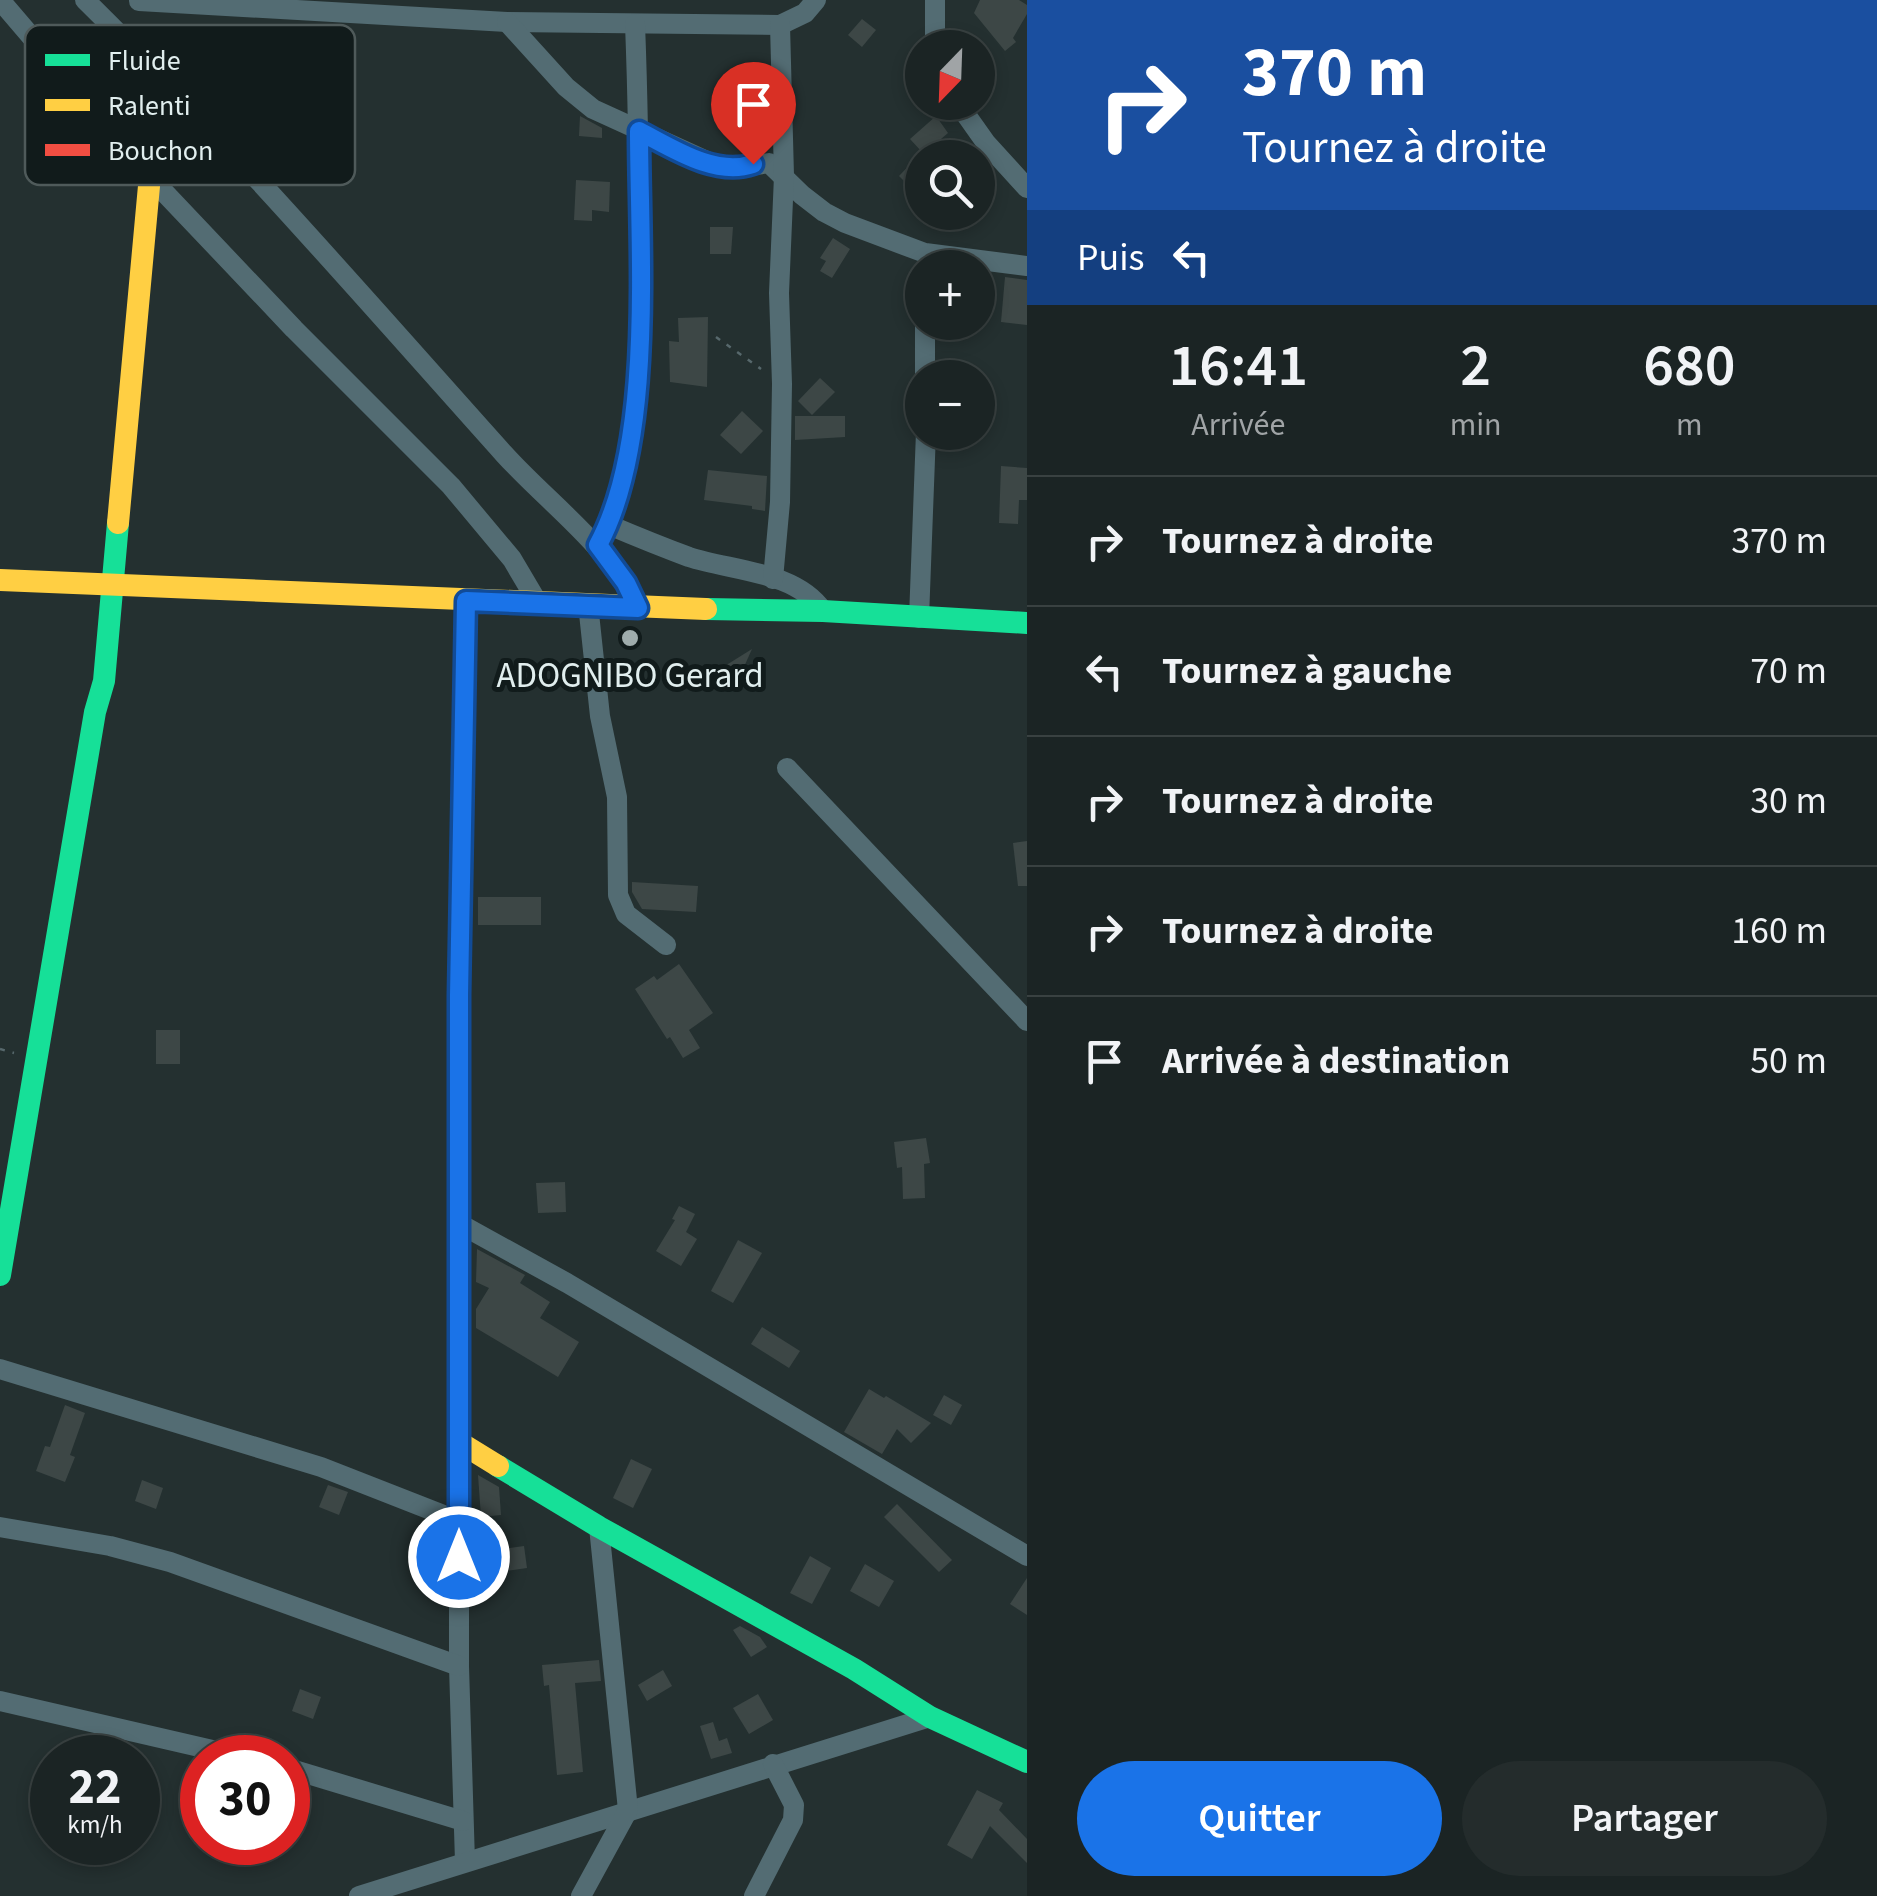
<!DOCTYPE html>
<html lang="fr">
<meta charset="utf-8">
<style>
body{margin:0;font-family:"Source Sans 3",sans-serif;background:#242c2c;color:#f1f3f6;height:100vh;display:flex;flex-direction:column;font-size:38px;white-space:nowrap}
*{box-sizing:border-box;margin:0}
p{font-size:32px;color:#a0a4a6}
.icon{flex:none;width:55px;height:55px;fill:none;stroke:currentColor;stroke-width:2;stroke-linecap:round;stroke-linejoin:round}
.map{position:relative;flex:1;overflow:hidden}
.details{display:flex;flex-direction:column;background:#1b2424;width:850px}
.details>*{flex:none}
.banner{background:#1a4fa0;color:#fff;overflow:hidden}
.needle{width:65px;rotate:203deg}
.controls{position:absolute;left:905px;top:30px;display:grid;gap:20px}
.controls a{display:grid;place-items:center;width:90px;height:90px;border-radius:50%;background:#1b2424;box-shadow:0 5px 15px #0003,0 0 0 2px #394141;font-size:50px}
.speed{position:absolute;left:30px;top:1735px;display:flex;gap:20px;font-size:50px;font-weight:700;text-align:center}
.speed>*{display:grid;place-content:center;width:130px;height:130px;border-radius:50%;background:#1b2424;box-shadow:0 5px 15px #0003,0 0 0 2px #394141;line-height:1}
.speed small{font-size:25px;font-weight:400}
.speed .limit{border:15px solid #d22;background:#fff;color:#111}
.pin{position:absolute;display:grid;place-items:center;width:85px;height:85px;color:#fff;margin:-102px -42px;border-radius:50% 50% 50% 0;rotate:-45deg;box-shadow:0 0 10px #0007}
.pin .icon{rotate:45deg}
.me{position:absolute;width:110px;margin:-55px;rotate:0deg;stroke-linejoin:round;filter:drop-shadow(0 0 8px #0008)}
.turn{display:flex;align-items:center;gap:35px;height:210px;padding:0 50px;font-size:45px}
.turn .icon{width:130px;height:130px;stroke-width:2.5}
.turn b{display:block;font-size:70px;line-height:85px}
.then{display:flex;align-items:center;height:95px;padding:0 50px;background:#0003;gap:20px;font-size:38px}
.eta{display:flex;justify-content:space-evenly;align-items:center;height:170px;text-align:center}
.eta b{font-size:60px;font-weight:600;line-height:70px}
.action{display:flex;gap:20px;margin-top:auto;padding:20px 50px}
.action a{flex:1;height:115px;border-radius:60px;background:#1a73e8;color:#fff;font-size:40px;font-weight:600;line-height:115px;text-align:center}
.action a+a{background:#242c2c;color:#f1f3f6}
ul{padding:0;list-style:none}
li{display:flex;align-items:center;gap:30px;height:130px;padding:0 50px;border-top:2px solid #394141}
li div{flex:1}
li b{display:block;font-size:38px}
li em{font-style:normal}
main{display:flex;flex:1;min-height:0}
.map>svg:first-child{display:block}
</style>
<main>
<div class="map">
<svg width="1027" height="1896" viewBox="0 0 1027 1896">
<rect width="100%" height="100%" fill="#243030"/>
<g fill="#3d4746">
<polygon points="980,0 1019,0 1027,5 1027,14 1013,38 1016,42 1005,51 974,13"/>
<polygon points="862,19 876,30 862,47 848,35"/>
<polygon points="713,94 768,94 769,116 713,116"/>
<polygon points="580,116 602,128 602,138 579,136"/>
<polygon points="936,116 948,133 941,139 960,158 926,158 922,153 922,199 899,176 922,152 910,139"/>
<polygon points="576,180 610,182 609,212 592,210 592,221 574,220"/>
<polygon points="710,227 733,227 731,254 710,254"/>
<polygon points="833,238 850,249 832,278 820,271 826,261 820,258"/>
<polygon points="1005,277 1027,280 1027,325 1001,322"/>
<polygon points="708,317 707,387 670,382 669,341 679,342 678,318"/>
<polygon points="820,378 835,392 812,415 798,401"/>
<polygon points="742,411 763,431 741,454 720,435"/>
<polygon points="795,416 845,416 845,437 795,440"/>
<polygon points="1001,466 1027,468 1027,500 1019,500 1018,524 999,523"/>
<polygon points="708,470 767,476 765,511 752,509 752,506 704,500"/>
<polygon points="752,649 739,678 720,669"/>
<polygon points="1027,841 1027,886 1018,886 1013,843"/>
<polygon points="632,882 698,886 696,912 642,909 632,892"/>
<rect x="478" y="897" width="63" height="28"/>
<polygon points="679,964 713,1013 689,1030 700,1048 683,1058 670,1037 667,1039 635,989 654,976 657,980"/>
<rect x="156" y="1030" width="24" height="34"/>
<polygon points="926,1138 930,1163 924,1164 925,1198 903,1199 902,1167 897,1168 894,1142"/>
<polygon points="565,1182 566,1212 538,1213 536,1183"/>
<polygon points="679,1206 695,1214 686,1232 697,1239 681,1266 656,1251 675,1220 672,1219"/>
<polygon points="738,1240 762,1253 733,1303 711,1291"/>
<polygon points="477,1249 525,1275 520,1283 550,1302 540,1318 579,1342 558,1377 476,1328 476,1309 489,1288 476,1282"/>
<polygon points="762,1327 800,1351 789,1368 751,1344"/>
<polygon points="869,1389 884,1398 886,1396 931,1423 911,1443 897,1429 882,1454 844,1432"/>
<polygon points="944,1395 962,1405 951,1425 933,1415"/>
<polygon points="65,1405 85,1413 70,1455 75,1457 65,1482 36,1471 45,1446 50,1447"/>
<polygon points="631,1459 652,1469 633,1508 613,1498"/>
<polygon points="478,1475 499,1487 501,1515 481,1517"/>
<polygon points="142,1480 163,1488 156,1509 135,1501"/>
<polygon points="328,1485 348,1492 339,1515 319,1507"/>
<polygon points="897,1504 952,1560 939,1572 884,1517"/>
<polygon points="524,1546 527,1568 474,1576 473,1553"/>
<polygon points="810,1556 831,1568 812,1604 790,1593"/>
<polygon points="865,1564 894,1581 879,1607 850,1591"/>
<polygon points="1027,1578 1027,1615 1010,1604"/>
<polygon points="740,1626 760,1637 767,1647 751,1657 733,1630"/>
<polygon points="599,1660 601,1681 575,1683 583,1772 557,1775 549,1685 544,1686 542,1665"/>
<polygon points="663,1670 672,1686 647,1701 638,1685"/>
<polygon points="300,1689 321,1697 313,1719 292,1711"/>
<polygon points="758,1694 773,1720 749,1734 733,1708"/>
<polygon points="713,1722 719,1741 727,1738 732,1753 711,1759 700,1726"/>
<polygon points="977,1790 1003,1803 999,1810 1027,1839 1027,1863 990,1826 972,1859 947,1845"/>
</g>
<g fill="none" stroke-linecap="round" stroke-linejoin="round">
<g stroke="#57686c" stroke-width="2.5" stroke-dasharray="5 8" stroke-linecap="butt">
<polyline points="716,337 761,369"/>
<polyline points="0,1049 14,1053"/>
</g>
<g stroke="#536c73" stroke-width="20">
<polyline points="0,0 164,192 294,329 451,486 512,559 538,603"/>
<path d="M85,0C232,145 366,300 504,454C550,505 608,544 638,608"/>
<polyline points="139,1 507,22 780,25 805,13 816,0"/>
<polyline points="507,22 566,87 593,109 718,166 732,169 769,163 802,195 824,212 845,223 925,253 1027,266"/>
<polyline points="935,48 935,0"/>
<polyline points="957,102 986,143 1027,188"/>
<polyline points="925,322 925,378"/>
<path d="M609,525C635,536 662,547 689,557C732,571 796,571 823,611"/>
<path d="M598,545C644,461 639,346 639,253C639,176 638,100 635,24"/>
<polyline points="773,579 780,502 782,384 779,293 784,176 780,25"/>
<polyline points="588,604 600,716 617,797 618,895 626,914 666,945"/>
<polyline points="919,618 926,432"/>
<polyline points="787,768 1027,1021"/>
<polyline points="460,1224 567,1283 1027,1556"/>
<polyline points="0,1369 321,1467 459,1521"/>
<polyline points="459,1442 459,1666 465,1862"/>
<polyline points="0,1527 110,1546 170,1562 459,1666"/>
<polyline points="0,1701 247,1758"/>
<polyline points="288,1768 463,1821"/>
<polyline points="359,1896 930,1717"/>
<polyline points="581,1896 628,1810 599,1527"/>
<polyline points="754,1896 793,1820 794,1805 773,1764"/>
</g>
<g stroke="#16e098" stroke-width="22">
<polyline points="706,609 823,611 1027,623"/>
<polyline points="0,1275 95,712 104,681 118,523"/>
<polyline points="498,1466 599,1527 854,1669 930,1717 1027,1762"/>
</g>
<g stroke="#ffcf43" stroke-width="22">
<polyline points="118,523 150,175"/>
<polyline points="0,580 706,609"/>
<polyline points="460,960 459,1442 498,1466"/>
</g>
<polyline stroke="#f24e42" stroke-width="22" points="460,960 466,601"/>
</g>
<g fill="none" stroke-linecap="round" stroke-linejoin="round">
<defs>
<path id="route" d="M459,1557V995L466,601L638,608L626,583L598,545C655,440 639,250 639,131C672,148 715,177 753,164"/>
</defs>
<use href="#route" stroke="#114b97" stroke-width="25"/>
<use href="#route" stroke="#1a73e8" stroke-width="18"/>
</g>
<circle fill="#9facac" stroke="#111b1b" stroke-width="4" cx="630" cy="638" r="10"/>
<g text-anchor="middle" stroke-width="10" stroke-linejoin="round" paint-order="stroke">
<g font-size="35" fill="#e1eeee" stroke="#111b1b">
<text x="630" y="687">ADOGNIBO Gerard</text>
</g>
</g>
<rect x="25" y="25" width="330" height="160" rx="15" fill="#111b1b" stroke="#4f5a5a" stroke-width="2.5"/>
<rect x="45" y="54" width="45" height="12" fill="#16e098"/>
<rect x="45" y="99" width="45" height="12" fill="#ffcf43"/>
<rect x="45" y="144" width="45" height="12" fill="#f24e42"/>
<g font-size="28" fill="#e1eeee">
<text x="108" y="70">Fluide</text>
<text x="108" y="115">Ralenti</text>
<text x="108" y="160">Bouchon</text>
</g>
</svg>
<div class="controls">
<a><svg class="needle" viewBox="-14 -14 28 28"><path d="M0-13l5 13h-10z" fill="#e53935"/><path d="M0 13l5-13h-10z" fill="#a0a4a6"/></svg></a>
<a><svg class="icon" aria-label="search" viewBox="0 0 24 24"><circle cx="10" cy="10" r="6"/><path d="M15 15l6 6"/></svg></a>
<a>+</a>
<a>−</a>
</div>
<div class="speed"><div>22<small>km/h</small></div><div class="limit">30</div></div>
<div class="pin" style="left:753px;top:164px;background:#d93025"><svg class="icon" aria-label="arrive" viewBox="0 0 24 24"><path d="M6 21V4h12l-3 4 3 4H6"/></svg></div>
<svg class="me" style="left:459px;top:1557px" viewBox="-20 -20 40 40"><circle r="17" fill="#1a73e8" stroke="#fff" stroke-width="3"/><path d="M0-11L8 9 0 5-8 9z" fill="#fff"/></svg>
</div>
<section class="details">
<div class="banner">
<div class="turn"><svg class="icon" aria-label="right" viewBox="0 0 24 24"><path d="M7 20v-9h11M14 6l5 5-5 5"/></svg><div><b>370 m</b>Tournez à droite</div></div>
<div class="then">Puis<svg class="icon" aria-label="left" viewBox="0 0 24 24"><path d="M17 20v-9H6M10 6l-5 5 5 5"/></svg></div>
</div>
<div class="eta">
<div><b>16:41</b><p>Arrivée</p></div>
<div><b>2</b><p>min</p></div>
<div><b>680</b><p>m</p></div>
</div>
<ul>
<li><svg class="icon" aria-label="right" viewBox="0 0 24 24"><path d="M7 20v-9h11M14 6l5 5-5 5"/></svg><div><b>Tournez à droite</b></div><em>370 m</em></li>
<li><svg class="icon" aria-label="left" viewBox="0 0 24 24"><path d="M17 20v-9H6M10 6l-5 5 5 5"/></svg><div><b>Tournez à gauche</b></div><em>70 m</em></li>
<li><svg class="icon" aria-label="right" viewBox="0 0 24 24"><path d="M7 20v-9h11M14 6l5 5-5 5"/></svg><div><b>Tournez à droite</b></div><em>30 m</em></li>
<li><svg class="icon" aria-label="right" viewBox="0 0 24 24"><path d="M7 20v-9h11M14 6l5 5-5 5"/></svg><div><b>Tournez à droite</b></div><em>160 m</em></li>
<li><svg class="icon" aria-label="arrive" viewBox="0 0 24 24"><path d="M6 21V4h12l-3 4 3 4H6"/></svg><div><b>Arrivée à destination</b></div><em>50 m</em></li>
</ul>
<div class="action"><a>Quitter</a><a>Partager</a></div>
</section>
</main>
